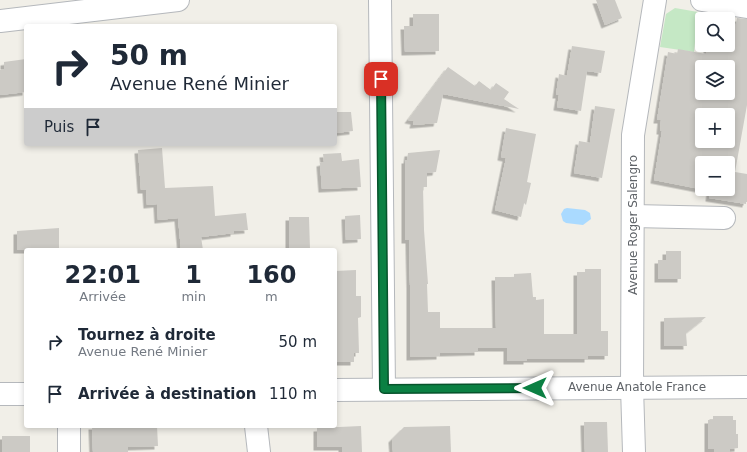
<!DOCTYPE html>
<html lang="fr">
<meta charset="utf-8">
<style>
body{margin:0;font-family:"DejaVu Sans",sans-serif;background:#f2f2f3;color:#1f2937;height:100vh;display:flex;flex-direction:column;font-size:15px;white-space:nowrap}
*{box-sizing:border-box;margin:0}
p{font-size:13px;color:#747a83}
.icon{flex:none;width:22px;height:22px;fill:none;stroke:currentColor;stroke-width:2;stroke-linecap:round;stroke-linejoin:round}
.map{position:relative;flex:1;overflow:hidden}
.drawer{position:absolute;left:24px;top:248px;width:313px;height:180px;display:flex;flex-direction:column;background:#fff;border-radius:4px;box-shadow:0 2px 6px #0003}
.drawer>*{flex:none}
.top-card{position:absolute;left:24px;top:24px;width:313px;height:122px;border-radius:4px;box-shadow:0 2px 6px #0003;background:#fff;color:#1f2937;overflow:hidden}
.buttons{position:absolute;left:695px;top:12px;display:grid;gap:8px}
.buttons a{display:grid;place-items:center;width:40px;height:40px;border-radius:4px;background:#fff;box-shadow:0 2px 6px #0003;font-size:20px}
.pin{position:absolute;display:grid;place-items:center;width:34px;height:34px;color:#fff;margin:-17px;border-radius:8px;box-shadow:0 2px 6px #0006}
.me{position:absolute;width:44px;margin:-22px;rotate:270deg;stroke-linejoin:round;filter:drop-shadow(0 0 3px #0008)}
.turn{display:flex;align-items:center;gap:14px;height:84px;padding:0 20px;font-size:18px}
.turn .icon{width:52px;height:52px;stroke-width:2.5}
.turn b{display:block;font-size:28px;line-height:34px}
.then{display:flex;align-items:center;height:38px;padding:0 20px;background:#0003;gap:8px;font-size:15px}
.eta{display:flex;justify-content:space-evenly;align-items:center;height:68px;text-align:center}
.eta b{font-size:24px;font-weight:700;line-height:28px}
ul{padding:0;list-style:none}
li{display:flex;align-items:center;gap:12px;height:52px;padding:0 20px}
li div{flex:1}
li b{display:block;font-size:15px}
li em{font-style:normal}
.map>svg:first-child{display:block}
</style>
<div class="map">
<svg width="747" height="452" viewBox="0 0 747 452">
<defs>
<filter id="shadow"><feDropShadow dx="-3.5" dy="3.5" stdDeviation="0" flood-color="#0004"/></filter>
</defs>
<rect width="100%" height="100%" fill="#f1efe8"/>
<polygon fill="#c5e8c5" points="675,8 698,12 694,52 660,47 666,14"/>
<polygon fill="#aadaff" points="567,208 585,210 590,213 591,219 583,225 566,223 563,221 561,214 564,209"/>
<g fill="#cccac5" fill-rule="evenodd" filter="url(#shadow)">
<polygon points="596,0 615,0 622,18 605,25"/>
<polygon points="413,14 439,14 439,51 405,52 404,26 413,26"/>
<path d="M737,18L747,19V105L735,172L747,174V202H746V204L709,198L710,191L654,180L662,131H660L661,120H657L668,52L677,54L678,49L706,54L708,45H728V33L734,34ZM702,67H728V93H702ZM702,115H728V141H702ZM702,163H728V189H702Z"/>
<polygon points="572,46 605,51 601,73 587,71 581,111 557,107 559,95 556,95 559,74 567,76"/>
<polygon points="26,59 26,92 0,95 0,70 4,69 4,62"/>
<polygon points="448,67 475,86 479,81 491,90 496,83 509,92 504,99 519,109 443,94 437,123 413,125 414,121 408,120"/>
<polygon points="595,106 615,109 602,178 574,173 579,141 590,143"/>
<polygon points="335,112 351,112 353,131 335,133"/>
<polygon points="506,128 536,134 527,182 531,183 526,205 524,203 521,217 495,210 506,158 501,157"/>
<polygon points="162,148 165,188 213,186 215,216 246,213 248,230 234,231 234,233 201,237 203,250 181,250 178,218 158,220 157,204 147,205 146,190 141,190 138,150"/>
<polygon points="440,150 436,172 427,173 427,187 423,187 424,230 428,284 427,284 428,312 440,312 440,328 496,328 495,277 514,277 514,274 531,273 533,297 536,297 536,300 544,299 544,334 577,334 577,272 585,272 585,269 601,269 601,331 608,331 608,356 588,356 588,359 527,359 527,361 507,361 507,348 478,348 478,352 440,353 440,356 410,357 410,285 409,240 405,240 405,160 407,160 408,153"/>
<polygon points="341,153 342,161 359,159 361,187 322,189 320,163 324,162 323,154"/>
<polygon points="360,215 361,239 346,240 345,216"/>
<polygon points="289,217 309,217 310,250 289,250"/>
<polygon points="59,228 59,248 49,248 49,250 17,250 17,231"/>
<polygon points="666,251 681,251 681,279 658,279 658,260 666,260"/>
<polygon points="356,270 356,296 361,296 361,317 358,318 359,353 354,353 354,362 335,362 335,271"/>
<polygon points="706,317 686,333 687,346 664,346 664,318"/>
<polygon points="713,416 733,416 733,420 736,420 736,434 738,434 738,448 730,449 730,452 714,452 714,449 708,449 708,420 713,420"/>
<polygon points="584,422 607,422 608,452 585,452"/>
<polygon points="92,426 157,426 158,446 128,447 128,452 93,452"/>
<polygon points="361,426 362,452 342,452 342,447 317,447 317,428"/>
<polygon points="450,426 451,452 393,452 392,439 404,427"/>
<rect x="2" y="436" width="28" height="16"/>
</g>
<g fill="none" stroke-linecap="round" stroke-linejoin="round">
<defs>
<g id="minor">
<polyline points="380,0 384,389"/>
<polyline points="702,0 747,7"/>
<polyline points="0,21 178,0"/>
<polyline points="633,216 724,218"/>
<polyline points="335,390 747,387"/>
<polyline points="0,394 26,394"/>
<polyline points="69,426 69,452"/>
<polyline points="256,426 259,452"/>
<polyline points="634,452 632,387 633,135 655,0"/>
</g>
</defs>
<use href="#minor" stroke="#b5b8bc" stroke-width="24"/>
<use href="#minor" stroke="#fff" stroke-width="22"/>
</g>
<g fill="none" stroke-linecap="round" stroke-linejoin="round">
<defs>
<polyline id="route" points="381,79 384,389 535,388"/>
</defs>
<use href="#route" stroke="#07532c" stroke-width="10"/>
<use href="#route" stroke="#0b8043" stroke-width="7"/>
</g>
<g text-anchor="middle" stroke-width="3" stroke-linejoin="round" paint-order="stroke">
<g font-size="12" fill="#5f6368" stroke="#fff">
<text transform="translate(633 225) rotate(-90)" y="4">Avenue Roger Salengro</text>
<text x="637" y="391">Avenue Anatole France</text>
</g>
</g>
</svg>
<div class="buttons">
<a><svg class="icon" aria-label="search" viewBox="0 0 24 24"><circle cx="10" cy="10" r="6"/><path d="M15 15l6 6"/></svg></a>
<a><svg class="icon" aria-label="layers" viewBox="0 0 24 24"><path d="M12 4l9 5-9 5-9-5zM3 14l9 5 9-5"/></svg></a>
<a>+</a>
<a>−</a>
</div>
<div class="pin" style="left:381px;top:79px;background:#d93025"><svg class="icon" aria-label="arrive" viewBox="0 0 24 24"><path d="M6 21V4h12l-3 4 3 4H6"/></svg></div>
<svg class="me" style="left:535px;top:388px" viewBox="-20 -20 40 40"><path d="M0-17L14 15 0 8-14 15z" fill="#0b8043" stroke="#fff" stroke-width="4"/></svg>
<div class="top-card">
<div class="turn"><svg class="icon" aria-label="right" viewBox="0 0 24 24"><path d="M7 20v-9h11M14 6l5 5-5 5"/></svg><div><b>50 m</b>Avenue René Minier</div></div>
<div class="then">Puis<svg class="icon" aria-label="arrive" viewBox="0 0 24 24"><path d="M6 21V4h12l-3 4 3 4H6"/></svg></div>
</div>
<section class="drawer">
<div class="eta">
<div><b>22:01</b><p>Arrivée</p></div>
<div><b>1</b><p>min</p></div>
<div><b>160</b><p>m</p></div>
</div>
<ul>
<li><svg class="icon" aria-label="right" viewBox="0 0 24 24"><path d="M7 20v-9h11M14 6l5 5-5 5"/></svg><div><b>Tournez à droite</b><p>Avenue René Minier</p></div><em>50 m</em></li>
<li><svg class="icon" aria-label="arrive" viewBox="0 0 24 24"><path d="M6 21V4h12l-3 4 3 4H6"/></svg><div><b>Arrivée à destination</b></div><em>110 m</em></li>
</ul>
</section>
</div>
